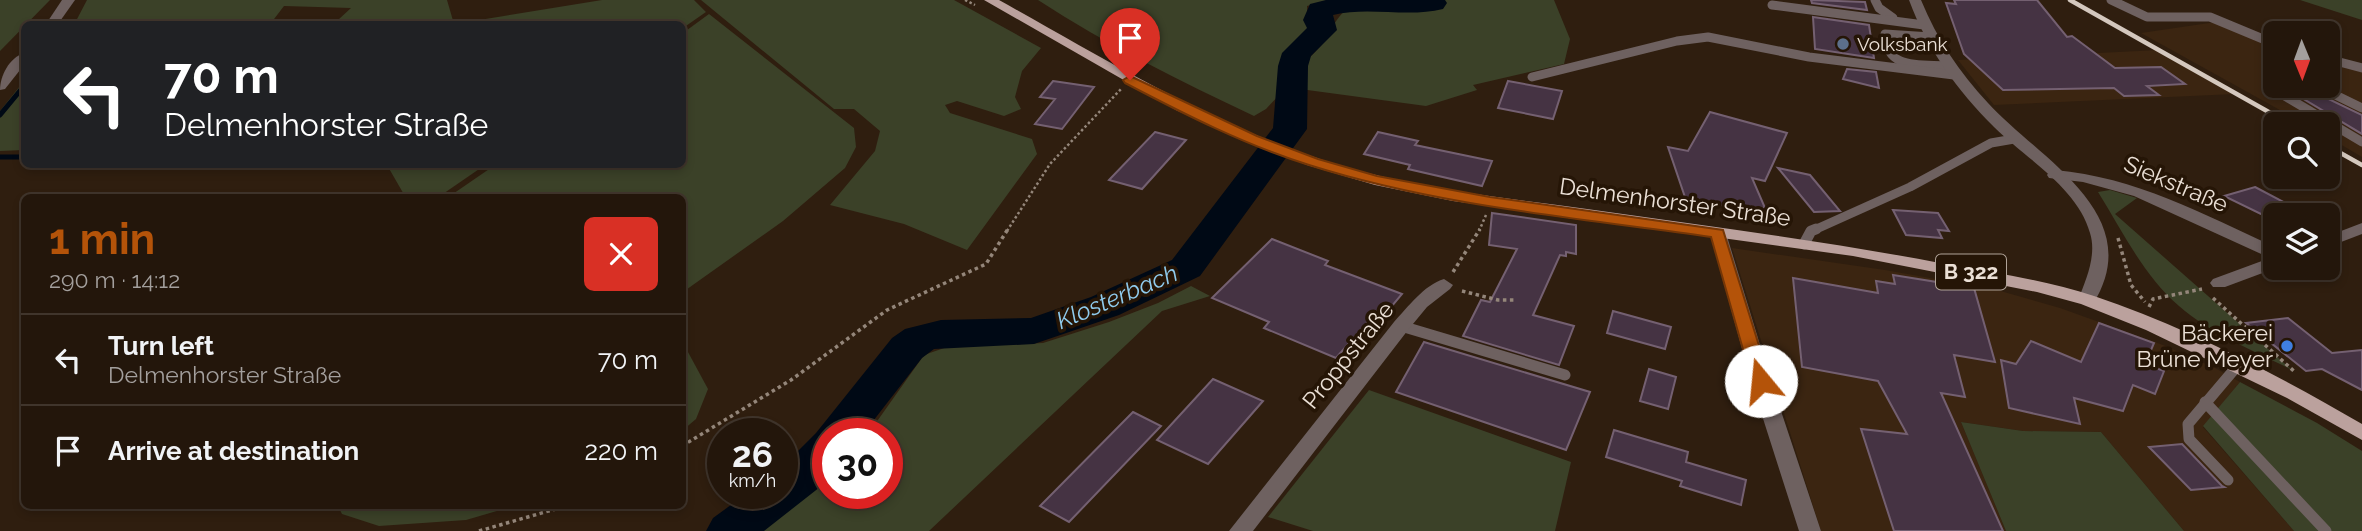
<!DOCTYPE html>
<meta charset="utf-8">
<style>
body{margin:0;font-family:Raleway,sans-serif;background:#2f2319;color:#f1f3f6;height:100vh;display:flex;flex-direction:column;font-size:26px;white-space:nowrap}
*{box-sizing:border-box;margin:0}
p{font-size:23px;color:#a39f9d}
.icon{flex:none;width:38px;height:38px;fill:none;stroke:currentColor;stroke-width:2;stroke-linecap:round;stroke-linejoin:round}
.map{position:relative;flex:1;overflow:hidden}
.sheet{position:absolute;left:21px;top:194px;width:665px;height:315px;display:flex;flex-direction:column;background:#23160b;border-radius:10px;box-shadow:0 4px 10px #0003,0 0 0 2px #40352c}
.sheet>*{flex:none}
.guide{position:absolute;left:21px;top:21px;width:665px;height:147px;border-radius:10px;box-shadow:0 4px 10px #0003,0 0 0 2px #40352c;background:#202124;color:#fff;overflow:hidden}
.needle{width:46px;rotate:179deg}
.tools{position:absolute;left:2263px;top:21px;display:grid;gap:14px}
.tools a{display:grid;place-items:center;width:77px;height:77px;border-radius:10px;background:#23160b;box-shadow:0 4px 10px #0003,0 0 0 2px #40352c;font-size:35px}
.speed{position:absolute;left:707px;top:418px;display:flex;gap:14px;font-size:35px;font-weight:700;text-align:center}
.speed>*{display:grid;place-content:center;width:91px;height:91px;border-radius:50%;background:#23160b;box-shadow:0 4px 10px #0003,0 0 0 2px #40352c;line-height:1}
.speed small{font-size:18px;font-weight:400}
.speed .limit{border:10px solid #d22;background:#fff;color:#111}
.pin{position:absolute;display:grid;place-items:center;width:60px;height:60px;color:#fff;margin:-72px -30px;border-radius:50% 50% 50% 0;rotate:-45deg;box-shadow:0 0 7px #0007}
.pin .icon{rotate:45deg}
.me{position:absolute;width:77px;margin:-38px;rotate:343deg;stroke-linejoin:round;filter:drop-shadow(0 0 5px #0008)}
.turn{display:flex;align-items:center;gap:24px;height:147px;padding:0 28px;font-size:32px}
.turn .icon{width:91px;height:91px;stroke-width:2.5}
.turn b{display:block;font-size:49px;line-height:60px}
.round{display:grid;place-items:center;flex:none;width:74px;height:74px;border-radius:10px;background:#2f2319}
.headline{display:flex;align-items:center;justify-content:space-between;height:119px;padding:0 28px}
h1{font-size:42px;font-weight:700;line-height:52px;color:#b45309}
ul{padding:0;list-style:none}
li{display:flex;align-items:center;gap:21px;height:91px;padding:0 28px;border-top:2px solid #40352c}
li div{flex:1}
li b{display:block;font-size:26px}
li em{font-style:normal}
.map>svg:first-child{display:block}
</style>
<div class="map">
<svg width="2362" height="531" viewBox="0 0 2362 531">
<rect width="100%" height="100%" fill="#2f1e0f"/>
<g fill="#3b2511">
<polygon points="2216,22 2275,48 2275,86 2328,86 2328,64 2362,72 2362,157 2328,137 2328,124 2305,124 2141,33"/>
<polygon points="2159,50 2235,94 1994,105 1958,60"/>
<polygon points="1732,248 1885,270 1997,290 2060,308 2163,345 2215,368 2240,382 2203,427 2294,531 2184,531 2101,432 2023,431 1961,422 2006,531 1821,531"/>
</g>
<g fill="#3b4128">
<polygon points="0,0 50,0 0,51"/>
<polygon points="87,0 447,0 454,24 289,24 338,20 351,8 284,6 271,23 279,24 134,24 160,22 76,21"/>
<polygon points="602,0 694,0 706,12 683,28 682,24 455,24"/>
<polygon points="701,0 954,0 1041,48 1022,71 1015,97 1021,109 1004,116 957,101 945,105 950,113 1032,139 1037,154 967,250 904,224 830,205 875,151 880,131 854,109 834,109"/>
<path d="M1038,0H1328L1307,6L1308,29C1282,53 1278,58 1280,94L1266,109L1254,116C1180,81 1107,45 1038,0Z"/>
<path d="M1439,0H1554L1570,39L1564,64L1473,85L1477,90L1426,106L1300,89C1298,58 1313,60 1327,37C1333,27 1336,18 1346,10L1415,11L1436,8Z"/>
<polygon points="2300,0 2362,0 2362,20"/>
<polygon points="709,14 854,128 856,147 845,168 783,221 683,292 682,198 447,198 495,165 682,164 683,33"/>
<polygon points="24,81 24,150 0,151 0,111"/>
<polygon points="387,165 485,165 437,198 406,198"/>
<path d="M2110,190L2137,198L2115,214L2292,370C2255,351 2211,334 2179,306C2143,275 2123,232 2098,192Z"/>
<polygon points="1191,286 1210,296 1162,311 929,531 759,531 828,476 828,494 887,494 887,434 868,434 924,355 947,347 1043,343 1109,322 1158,303"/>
<polygon points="682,341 708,389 696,419 683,430"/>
<polygon points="2240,382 2317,423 2362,451 2362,531 2294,531 2203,426"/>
<polygon points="1369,390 1571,462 1555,531 1313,531 1268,517"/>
<polygon points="1961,422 2023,431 2101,432 2184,531 2006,531"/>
<polygon points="338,506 514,506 466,520 379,526 342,514"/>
</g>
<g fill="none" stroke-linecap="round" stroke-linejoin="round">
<g stroke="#000915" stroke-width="5">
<polyline points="0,115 24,86"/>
<polyline points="0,157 24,157"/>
</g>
<path fill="#000915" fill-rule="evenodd" d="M1326,0H1445L1447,3L1443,9C1407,18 1369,6 1333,15L1337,30L1311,56L1308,66L1307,129L1200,276L1119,315L1034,344L934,349L922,358L863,434H828V478L820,487L764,531H706L713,518L746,494H782V467L816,433L892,338L905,329L941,320L1031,318L1091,297L1172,260L1273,128L1278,66L1282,53L1307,28L1303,20L1310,4Z"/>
</g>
<g fill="#453343" stroke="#746071" stroke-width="2">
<polygon points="1811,0 1865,2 1867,10 1812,3"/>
<polygon points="1954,0 2037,0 2067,37 2072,36 2115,68 2161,67 2185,84 2147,86 2159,95 2124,96 2114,88 2003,90 1964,54 1946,3 1956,4"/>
<polygon points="1813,17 1869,25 1874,58 1815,49"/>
<polygon points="1847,69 1876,72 1879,88 1843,79"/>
<polygon points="1053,81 1094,87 1062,129 1035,124 1055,99 1040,97"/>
<polygon points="1508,81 1562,91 1553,119 1498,108"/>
<polygon points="2312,91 2362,115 2362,134 2297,95"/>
<polygon points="1710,112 1787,133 1765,181 1752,178 1765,208 1687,203 1668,147 1688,151"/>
<polygon points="1155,132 1186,140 1142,189 1109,180"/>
<polygon points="1378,132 1418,141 1415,145 1492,161 1482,186 1408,169 1410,165 1364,154"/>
<polygon points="1778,168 1810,175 1840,211 1814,212"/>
<polygon points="2255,187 2308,215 2265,216 2224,196"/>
<polygon points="1893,210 1938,213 1949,231 1938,230 1942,238 1906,235"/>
<polygon points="1492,213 1576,225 1576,254 1566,252 1566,256 1560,255 1533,315 1574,326 1559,365 1463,336 1481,300 1490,302 1517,249 1489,245"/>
<polygon points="1272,239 1328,261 1325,265 1402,294 1387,312 1378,310 1336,358 1264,328 1269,322 1212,298"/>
<polygon points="1893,275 1974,288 1995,362 1954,355 1965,397 1941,393 2003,531 1894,531 1861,429 1907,434 1878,381 1802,367 1793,278 1878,293 1876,281 1895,284"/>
<polygon points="1613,311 1671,327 1665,349 1607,333"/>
<polygon points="2288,318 2332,353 2362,350 2362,390 2322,369 2306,371 2246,323"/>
<polygon points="2099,323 2154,343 2145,364 2164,371 2155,394 2133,385 2123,411 2074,398 2080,424 2009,408 2001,360 2016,364 2031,341 2081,362"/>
<polygon points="1424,342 1590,392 1566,450 1396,392"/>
<polygon points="1649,369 1676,377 1668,409 1640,401"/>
<polygon points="1213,379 1263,401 1208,464 1157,440"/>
<polygon points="1133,412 1161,426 1069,522 1040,506"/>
<polygon points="1614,430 1688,452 1686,462 1746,480 1741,505 1680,486 1682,481 1606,457"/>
<polygon points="2182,444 2222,486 2224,487 2191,490 2149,447"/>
</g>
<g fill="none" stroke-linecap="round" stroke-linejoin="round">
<g stroke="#94867a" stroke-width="2.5" stroke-dasharray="2.5 2.5" stroke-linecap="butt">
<polyline points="965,0 975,5"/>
<polyline points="1007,231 1050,164 1121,89"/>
<polyline points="1479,231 1486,215"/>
</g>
<g stroke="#94867a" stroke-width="3.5" stroke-dasharray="3.5 3.5" stroke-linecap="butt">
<polyline points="2118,238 2131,285 2145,302"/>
<polyline points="1453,272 1480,229"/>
<polyline points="1462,291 1498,300 1514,300"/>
<polyline points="2213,298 2296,373"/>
<polyline points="2149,307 2153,299 2202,289"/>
<polyline points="682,446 791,380 887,310 986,264 1008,229"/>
<polyline points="479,531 566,506"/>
</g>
<g stroke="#6e6160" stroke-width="9">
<polyline points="1875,0 1879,8 1893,18"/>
<polyline points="2111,0 2147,17 2210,17 2275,44"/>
<polyline points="1772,5 1924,25"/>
<path d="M1931,37L1885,34C1886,71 1921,64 1948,66"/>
<polyline points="2328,59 2362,68"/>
<polyline points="1532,77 1677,41 1708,37 1809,57 1954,75"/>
<polyline points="2307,86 2278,92 2362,142"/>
<polyline points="2317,86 2362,108"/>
<polyline points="1812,231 1910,187 1991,143 2014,139"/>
</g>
<g stroke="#6e6160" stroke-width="11">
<polyline points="1804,244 1811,231 1816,229"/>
<polyline points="1401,326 1565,375"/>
<polyline points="2205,402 2326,531"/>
<polyline points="2228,480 2189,439 2188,424 2238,365"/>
</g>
<g fill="#6e6160" fill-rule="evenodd">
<path d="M2055,170C2135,177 2203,214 2275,247L2276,268L2225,287H2213L2210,283L2213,279L2270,258L2134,196L2083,182L2049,178L2047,175L2049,172Z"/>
<polygon points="2362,223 2362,234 2328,247 2328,236"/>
<polygon points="1718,228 1726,233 1771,381 1821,531 1799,531 1751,381 1710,233"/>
<path d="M1444,279L1453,285L1450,289L1427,307L1408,330L1253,531H1229L1394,322C1408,307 1424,285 1444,279Z"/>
</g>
<g fill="#6e6160" fill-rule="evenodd">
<polygon points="62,0 75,0 58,24 46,24"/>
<path d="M1909,0H1921C1937,39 1959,72 1988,103C2039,159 2149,214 2093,304L2087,306L2078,300C2086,280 2097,255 2090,233C2078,188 2025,158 1994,127C1957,90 1927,49 1909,0Z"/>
<path d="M24,53V65L5,89L0,90C0,76 9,58 24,53Z"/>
</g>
<path fill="#bba19d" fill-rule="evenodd" d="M984,0H999C1121,68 1242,144 1380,176C1448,192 1518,200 1587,209C1707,226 1827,241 1945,264C1995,273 2046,280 2094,296C2184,326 2280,376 2362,424V440L2287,398L2146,330L2081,304L2037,292L1853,256L1453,201L1375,185L1307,165L1247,142L1176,110Z"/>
<g stroke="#d4c8be" stroke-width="4.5">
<polyline points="2070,0 2290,124"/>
<polyline points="2328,146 2362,165"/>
</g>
</g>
<path fill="#b45309" stroke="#753606" stroke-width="2" d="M1130,76L1257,136L1318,159L1377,176L1490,197L1723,230L1770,381L1761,387L1752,381L1711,237C1577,218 1438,206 1309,165C1245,145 1184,114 1125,83L1123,80Z"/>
<circle fill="#5c6f8a" stroke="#251506" stroke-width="2.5" cx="1843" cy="44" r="7"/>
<circle fill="#3f7fe0" stroke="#251506" stroke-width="2.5" cx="2287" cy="346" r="7"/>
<g text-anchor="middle" stroke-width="7" stroke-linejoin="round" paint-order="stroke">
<g font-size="19" fill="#ebe0d6" stroke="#251506" text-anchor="start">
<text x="1857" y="51">Volksbank</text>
</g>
<rect fill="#251506" stroke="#b0a398" stroke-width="2" x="1936" y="254.5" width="70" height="35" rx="5"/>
<g font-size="21" font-weight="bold" fill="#ebe0d6">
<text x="1971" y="279">B 322</text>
</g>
<g font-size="23" fill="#ebe0d6" stroke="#251506">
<text transform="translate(2176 184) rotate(23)" y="8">Siekstraße</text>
<text transform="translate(1675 202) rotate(8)" y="8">Delmenhorster Straße</text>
<text transform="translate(1348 355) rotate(-51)" y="8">Proppstraße</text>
</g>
<g font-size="23" fill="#ebe0d6" stroke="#251506" text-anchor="end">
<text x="2273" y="341">Bäckerei<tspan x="2273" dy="26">Brüne Meyer</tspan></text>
</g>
<g font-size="24" font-style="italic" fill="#8fcbed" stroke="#251506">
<text transform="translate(1117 297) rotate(-23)" y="8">Klosterbach</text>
</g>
</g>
</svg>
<div class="tools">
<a><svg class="needle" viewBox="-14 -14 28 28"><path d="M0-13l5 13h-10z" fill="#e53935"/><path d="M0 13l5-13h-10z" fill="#a39f9d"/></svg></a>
<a><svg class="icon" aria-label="search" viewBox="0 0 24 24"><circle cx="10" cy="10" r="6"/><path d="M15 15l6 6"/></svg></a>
<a><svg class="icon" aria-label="layers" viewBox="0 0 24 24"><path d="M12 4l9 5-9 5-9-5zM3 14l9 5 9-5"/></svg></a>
</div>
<div class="speed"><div>26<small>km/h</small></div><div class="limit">30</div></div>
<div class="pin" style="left:1130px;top:80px;background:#d93025"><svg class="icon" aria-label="arrive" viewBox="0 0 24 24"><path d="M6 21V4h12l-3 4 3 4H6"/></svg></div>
<svg class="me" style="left:1761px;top:381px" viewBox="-20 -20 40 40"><circle r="19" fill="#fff"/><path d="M0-13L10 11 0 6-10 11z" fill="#b45309"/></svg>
<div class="guide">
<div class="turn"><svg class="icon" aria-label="left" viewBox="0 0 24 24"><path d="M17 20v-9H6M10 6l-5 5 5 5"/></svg><div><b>70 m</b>Delmenhorster Straße</div></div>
</div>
<section class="sheet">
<div class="headline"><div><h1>1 min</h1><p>290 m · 14:12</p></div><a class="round" style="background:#d93025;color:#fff"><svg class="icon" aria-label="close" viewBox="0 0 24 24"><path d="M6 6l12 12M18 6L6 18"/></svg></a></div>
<ul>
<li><svg class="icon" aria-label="left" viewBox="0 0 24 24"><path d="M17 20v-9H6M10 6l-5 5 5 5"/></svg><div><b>Turn left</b><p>Delmenhorster Straße</p></div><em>70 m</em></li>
<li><svg class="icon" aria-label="arrive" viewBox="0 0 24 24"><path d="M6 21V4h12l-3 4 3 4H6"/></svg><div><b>Arrive at destination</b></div><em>220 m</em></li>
</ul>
</section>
</div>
